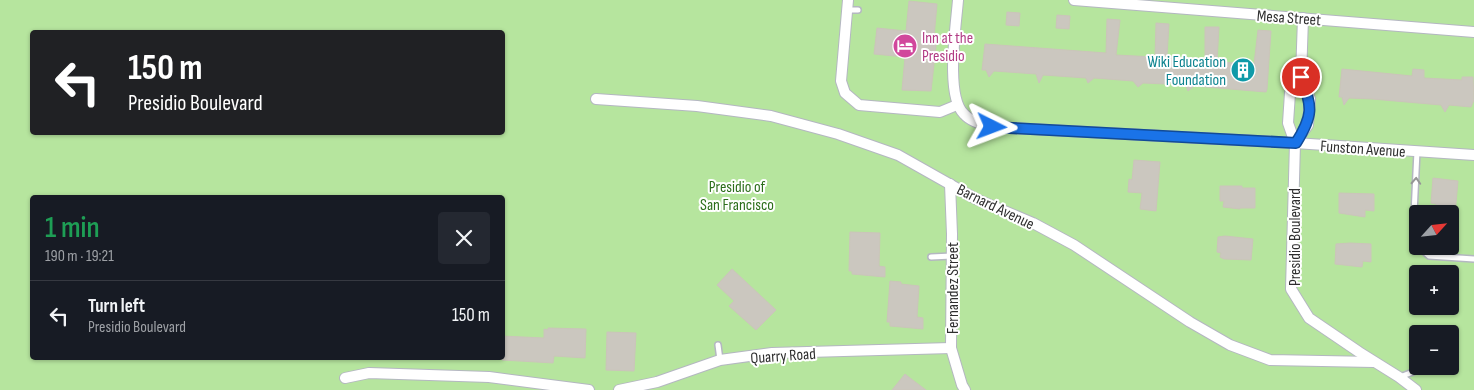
<!DOCTYPE html>
<meta charset="utf-8">
<style>
body{margin:0;font-family:"Sofia Sans Condensed",sans-serif;background:#242831;color:#f1f3f6;height:100vh;display:flex;flex-direction:column;font-size:19px;white-space:nowrap}
*{box-sizing:border-box;margin:0}
p{font-size:16px;color:#9ea1a6}
.icon{flex:none;width:28px;height:28px;fill:none;stroke:currentColor;stroke-width:2;stroke-linecap:round;stroke-linejoin:round}
.map{position:relative;flex:1;overflow:hidden}
.side{position:absolute;left:30px;top:195px;width:475px;height:165px;display:flex;flex-direction:column;background:#171b24;border-radius:5px;box-shadow:0 1px 4px #0004}
.side>*{flex:none}
.hud{position:absolute;left:30px;top:30px;width:475px;height:105px;border-radius:5px;box-shadow:0 1px 4px #0004;background:#202124;color:#fff;overflow:hidden}
.needle{width:32px;rotate:63deg}
.fabs{position:absolute;left:1409px;top:205px;display:grid;gap:10px}
.fabs a{display:grid;place-items:center;width:50px;height:50px;border-radius:5px;background:#171b24;box-shadow:0 1px 4px #0004;font-size:25px}
.pin{position:absolute;display:grid;place-items:center;width:42px;height:42px;color:#fff;margin:-21px;border:2px solid #fff;border-radius:50%;box-shadow:0 1px 5px #0007}
.me{position:absolute;width:55px;margin:-28px;rotate:93deg;stroke-linejoin:round;filter:drop-shadow(0 0 4px #0008)}
.turn{display:flex;align-items:center;gap:18px;height:105px;padding:0 15px;font-size:22px}
.turn .icon{width:65px;height:65px;stroke-width:2.5}
.turn b{display:block;font-size:35px;line-height:42px}
.round{display:grid;place-items:center;flex:none;width:52px;height:52px;border-radius:5px;background:#242831}
.overview{display:flex;align-items:center;justify-content:space-between;height:85px;padding:0 15px}
h1{font-size:30px;font-weight:600;line-height:38px;color:#1e9e55}
ul{padding:0;list-style:none}
li{display:flex;align-items:center;gap:15px;height:70px;padding:0 15px;border-top:1px solid #363941}
li div{flex:1}
li b{display:block;font-size:19px}
li em{font-style:normal}
.map>svg:first-child{display:block}
</style>
<div class="map">
<svg width="1474" height="390" viewBox="0 0 1474 390">
<rect width="100%" height="100%" fill="#efe9e1"/>
<path fill="#b6e59e" fill-rule="evenodd" d="M0,0H1474V390H0ZM32,32H502V132H32ZM32,198H502V358H32ZM1418,214H1450V246H1418ZM1418,274H1450V306H1418ZM1418,334H1450V366H1418Z"/>
<g fill="#cbc7bf" stroke="#cbc5ba">
<polygon points="909,1 937,4 934,37 937,37 931,91 902,90 905,57 874,54 877,28 906,31"/>
<polygon points="1007,12 1020,13 1019,26 1006,25"/>
<polygon points="1057,15 1070,16 1069,29 1056,28"/>
<polygon points="1107,19 1120,20 1116,55 1155,57 1156,23 1169,24 1167,56 1205,61 1205,27 1219,27 1217,62 1254,64 1258,30 1271,31 1267,89 1266,92 1194,86 1188,91 1186,86 1165,82 1165,84 1143,83 1138,87 1133,81 1094,78 1088,83 1086,78 1043,75 1039,83 1036,74 994,71 989,77 986,70 982,70 985,44 1106,53"/>
<polygon points="1342,69 1412,76 1413,69 1424,70 1424,78 1462,80 1462,77 1473,77 1474,100 1471,107 1449,105 1445,112 1441,105 1372,99 1349,98 1344,105 1342,97 1339,97"/>
<polygon points="1134,160 1160,162 1156,211 1140,209 1142,193 1128,192 1129,179 1132,180"/>
<polygon points="1433,178 1458,181 1455,214 1436,214 1436,204 1431,203"/>
<polygon points="1220,186 1242,186 1242,188 1255,188 1255,208 1240,208 1240,209 1223,207 1224,201 1220,201"/>
<polygon points="1339,193 1374,194 1374,211 1365,210 1365,217 1339,213"/>
<polygon points="850,232 880,233 879,266 885,267 885,277 852,274 852,271 849,271"/>
<polygon points="1225,236 1253,239 1251,260 1224,259 1220,257 1221,253 1217,252 1218,237"/>
<polygon points="1350,243 1371,244 1371,262 1363,261 1362,267 1335,264 1336,244"/>
<polygon points="732,269 776,310 756,330 729,306 734,301 717,285"/>
<polygon points="890,281 901,282 901,284 919,286 917,317 923,318 923,329 890,326 890,322 887,322"/>
<polygon points="548,328 586,329 585,358 554,356 553,363 502,360 502,336 544,338 544,329 548,330"/>
<polygon points="607,332 636,333 634,371 606,370"/>
<polygon points="905,374 910,378 926,390 892,390"/>
</g>
<g fill="none" stroke-linecap="round" stroke-linejoin="round">
<defs>
<g id="lane">
<polyline points="847,10 858,10"/>
<polyline points="1417,151 1413,235 1418,245"/>
<polyline points="1418,246 1429,256 1474,259"/>
<polyline points="931,257 952,256"/>
<polyline points="718,345 720,360"/>
<polyline points="1450,355 1455,352"/>
<polyline points="1400,377 1428,366"/>
</g>
<g id="street">
<polyline points="848,0 841,81 845,93 859,105 940,112 957,105"/>
<path d="M958,0C956,26 945,96 964,114C971,122 982,124 992,127L1295,143L1474,155"/>
<polyline points="1074,0 1474,32"/>
<polyline points="1301,77 1290,93 1288,123 1295,143 1291,289 1309,318 1359,352 1399,377 1416,390"/>
<polyline points="596,99 697,106 771,116 838,134 898,155 976,199 1033,223 1074,245 1190,322 1230,345 1270,360 1374,362"/>
<polyline points="1295,143 1308,125 1310,99 1301,77 1303,18"/>
<polyline points="950,184 952,234 951,348 962,385 965,390"/>
<polyline points="345,378 369,373 489,377 589,390"/>
<polyline points="619,390 657,382 720,360 772,353 951,348"/>
</g>
</defs>
<use href="#lane" stroke="#b4b7c1" stroke-width="8"/>
<use href="#street" stroke="#b4b7c1" stroke-width="12"/>
<use href="#lane" stroke="#fff" stroke-width="5"/>
<use href="#street" stroke="#fff" stroke-width="10"/>
</g>
<defs><path id="oneway-chevron" d="M-2-3.5L2.5 0L-2 3.5" fill="none" stroke-width="1.6" stroke-linecap="round" stroke-linejoin="round" transform="scale(1.25)"/></defs>
<use stroke="#969696" href="#oneway-chevron" transform="translate(1416 181) rotate(-87)"/>
<g fill="none" stroke-linecap="round" stroke-linejoin="round">
<defs>
<path id="route" d="M992,127L1296,143C1313,116 1313,107 1301,77"/>
</defs>
<use href="#route" stroke="#114b97" stroke-width="12"/>
<use href="#route" stroke="#1a73e8" stroke-width="9"/>
</g>
<defs>
<symbol id="hotel-disc" viewBox="-11 -11 22 22"><circle r="9.5" fill="#d1479c" stroke="#fff"/><path d="M-6-4.5h1.5V1H6V5H4.5V3h-9V5H-6ZM-4 0a1.8 1.8 0 1 1 3.6 0ZM.5 0V-2.5h3Q6-2.5 6 0Z" fill="#fff"/></symbol>
<symbol id="building-disc" viewBox="-11 -11 22 22"><circle r="9.5" fill="#0f9aa8" stroke="#fff"/><path d="M-4-6H4V6H1V3H-1V6H-4ZM-2.5-4.3h1.7v1.8h-1.7ZM.8-4.3h1.7v1.8H.8ZM-2.5-1h1.7V.8h-1.7ZM.8-1h1.7V.8H.8Z" fill="#fff"/></symbol>
</defs>
<g fill-rule="evenodd">
<use href="#hotel-disc" x="891" y="32" width="28" height="28"/>
<use href="#building-disc" x="1229" y="56" width="28" height="28"/>
</g>
<g text-anchor="middle" stroke-width="4" stroke-linejoin="round" paint-order="stroke">
<g font-size="16" fill="#2e2e2e" stroke="#fff">
<text transform="translate(1289 17) rotate(4)" y="6">Mesa Street</text>
<text transform="translate(1363 148) rotate(4)" y="6">Funston Avenue</text>
<text transform="translate(996 206) rotate(26)" y="6">Barnard Avenue</text>
<text transform="translate(1294 237) rotate(-90)" y="6">Presidio Boulevard</text>
<text transform="translate(952 288) rotate(-90)" y="6">Fernandez Street</text>
<text transform="translate(783 355) rotate(-4)" y="6">Quarry Road</text>
</g>
<g font-size="16" fill="#b23c85" stroke="#fff" text-anchor="start">
<text x="922" y="43">Inn at the<tspan x="922" dy="18">Presidio</tspan></text>
</g>
<g font-size="16" fill="#0d838f" stroke="#fff" text-anchor="end">
<text x="1226" y="67">Wiki Education<tspan x="1226" dy="18">Foundation</tspan></text>
</g>
<g font-size="16" fill="#2c6e1b" stroke="#fff">
<text x="737" y="192">Presidio of<tspan x="737" dy="18">San Francisco</tspan></text>
</g>
</g>
</svg>
<div class="fabs">
<a><svg class="needle" viewBox="-14 -14 28 28"><path d="M0-13l5 13h-10z" fill="#e53935"/><path d="M0 13l5-13h-10z" fill="#9ea1a6"/></svg></a>
<a>+</a>
<a>−</a>
</div>
<div class="pin" style="left:1301px;top:77px;background:#d93025"><svg class="icon" aria-label="arrive" viewBox="0 0 24 24"><path d="M6 21V4h12l-3 4 3 4H6"/></svg></div>
<svg class="me" style="left:992px;top:127px" viewBox="-20 -20 40 40"><path d="M0-17L14 15 0 8-14 15z" fill="#1a73e8" stroke="#fff" stroke-width="4"/></svg>
<div class="hud">
<div class="turn"><svg class="icon" aria-label="left" viewBox="0 0 24 24"><path d="M17 20v-9H6M10 6l-5 5 5 5"/></svg><div><b>150 m</b>Presidio Boulevard</div></div>
</div>
<section class="side">
<div class="overview"><div><h1>1 min</h1><p>190 m · 19:21</p></div><a class="round"><svg class="icon" aria-label="close" viewBox="0 0 24 24"><path d="M6 6l12 12M18 6L6 18"/></svg></a></div>
<ul>
<li><svg class="icon" aria-label="left" viewBox="0 0 24 24"><path d="M17 20v-9H6M10 6l-5 5 5 5"/></svg><div><b>Turn left</b><p>Presidio Boulevard</p></div><em>150 m</em></li>
</ul>
</section>
</div>
